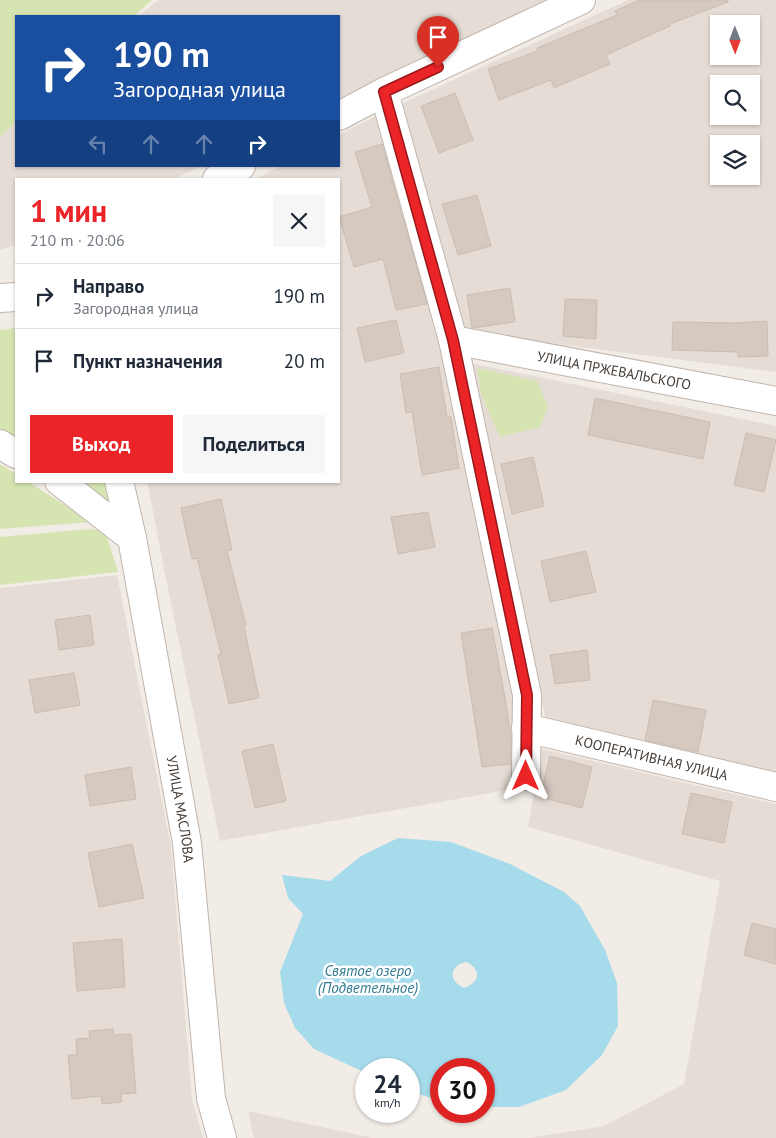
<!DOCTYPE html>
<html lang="ru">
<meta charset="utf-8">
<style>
body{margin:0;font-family:"PT Sans",sans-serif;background:#f6f6f7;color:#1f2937;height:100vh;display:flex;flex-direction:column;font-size:19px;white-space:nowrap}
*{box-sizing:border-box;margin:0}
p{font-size:16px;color:#747a83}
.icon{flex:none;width:28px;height:28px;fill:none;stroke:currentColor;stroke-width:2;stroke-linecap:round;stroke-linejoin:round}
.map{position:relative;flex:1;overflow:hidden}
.details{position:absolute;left:15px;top:178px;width:325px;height:305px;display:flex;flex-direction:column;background:#fff;border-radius:0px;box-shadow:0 1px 4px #0004}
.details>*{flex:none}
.top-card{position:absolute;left:15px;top:15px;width:325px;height:152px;border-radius:0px;box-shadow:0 1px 4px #0004;background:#1a4fa0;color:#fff;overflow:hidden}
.needle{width:32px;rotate:179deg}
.buttons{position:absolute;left:710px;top:15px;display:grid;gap:10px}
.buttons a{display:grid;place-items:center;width:50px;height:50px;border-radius:0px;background:#fff;box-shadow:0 1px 4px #0004;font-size:25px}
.speed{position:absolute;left:355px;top:1058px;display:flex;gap:10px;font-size:25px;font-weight:700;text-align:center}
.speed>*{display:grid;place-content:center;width:65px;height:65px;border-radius:50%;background:#fff;box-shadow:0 1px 4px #0004;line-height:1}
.speed small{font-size:12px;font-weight:400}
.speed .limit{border:8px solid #d22;background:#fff;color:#111}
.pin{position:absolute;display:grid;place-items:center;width:42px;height:42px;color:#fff;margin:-51px -21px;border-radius:50% 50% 50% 0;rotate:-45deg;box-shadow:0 0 5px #0007}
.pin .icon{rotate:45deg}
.me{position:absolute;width:55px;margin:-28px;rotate:0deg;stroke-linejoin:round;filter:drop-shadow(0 0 4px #0008)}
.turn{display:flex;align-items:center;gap:18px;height:105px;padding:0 15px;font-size:22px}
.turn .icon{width:65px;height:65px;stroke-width:2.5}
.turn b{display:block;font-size:35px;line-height:42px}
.lanes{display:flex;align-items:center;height:48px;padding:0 15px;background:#0003;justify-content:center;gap:25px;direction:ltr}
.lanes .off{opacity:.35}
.round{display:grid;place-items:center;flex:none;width:52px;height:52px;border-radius:0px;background:#f6f6f7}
.headline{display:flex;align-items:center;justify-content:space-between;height:85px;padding:0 15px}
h1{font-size:30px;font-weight:700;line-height:38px;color:#eb2428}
.button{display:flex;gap:10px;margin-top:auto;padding:10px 15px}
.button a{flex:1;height:58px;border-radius:0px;background:#eb2428;color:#fff;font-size:20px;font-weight:700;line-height:58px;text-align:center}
.button a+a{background:#f6f6f7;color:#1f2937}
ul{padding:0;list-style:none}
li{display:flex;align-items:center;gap:15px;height:65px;padding:0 15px;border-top:1px solid #e0e1e3}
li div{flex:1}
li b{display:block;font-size:19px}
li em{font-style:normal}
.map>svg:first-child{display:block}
</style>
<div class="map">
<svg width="776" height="1138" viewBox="0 0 776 1138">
<rect width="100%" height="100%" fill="#f2ece6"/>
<g fill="#e5ddd5" fill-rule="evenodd">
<polygon points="159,0 557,0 339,102 339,16 138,16"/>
<path d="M628,0H776V372L463,332L399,105ZM719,24H751V56H719ZM719,84H751V116H719ZM719,144H751V176H719Z"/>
<polygon points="16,108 16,166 201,166 174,179 16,179 16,245 0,250 0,121"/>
<polygon points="381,113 444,340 521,714 518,788 220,841 166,579 147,481 339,481 339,179 256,179 280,166 339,166 339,135"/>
<polygon points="465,362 776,426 776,774 547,724"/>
<polygon points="117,575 171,847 192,1099 203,1138 0,1138 0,588"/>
<polygon points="542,749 776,804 776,1138 529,1138 604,1126 684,1084 720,881 528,827"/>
<polygon points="248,1111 373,1138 254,1138"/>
</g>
<g fill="#d6e4b2">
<polygon points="0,0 152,0 134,16 16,16 16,122 0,137"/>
<polygon points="16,328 16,444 0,433 0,330"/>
<polygon points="477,368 537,381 548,407 540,427 500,437 481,394"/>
<polygon points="0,464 16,474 16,481 27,481 91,522 0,529"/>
<polygon points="74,481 109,481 115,503 101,499"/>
<polygon points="90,529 105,531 118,572 0,585 0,537"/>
</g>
<path fill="#a6dbeb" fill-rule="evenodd" d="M398,838L451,842L510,864L564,892L580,906L605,950L617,983L618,1026L602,1055L566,1090L519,1107H484V1069H441V1101L409,1091V1069H366V1073L314,1049L295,1028L284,1003L280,972L303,914L288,898L282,875L330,881L361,856ZM466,962C482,969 480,983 464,988C448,981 449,966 466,962Z"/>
<g fill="#d6c9c0" stroke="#cdbdb0">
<polygon points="639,0 728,0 728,2 670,24 670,26 606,55 610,64 554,88 551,80 499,100 488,69 538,51 537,48 617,15 615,11"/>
<polygon points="455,93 473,140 439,153 421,106"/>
<polygon points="382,144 427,304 396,310 383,259 354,267 339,217 372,207 355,152"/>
<polygon points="477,195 491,246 458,255 442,204"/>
<polygon points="510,288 515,322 472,328 467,295"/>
<polygon points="565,299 597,300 596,339 563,336"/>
<polygon points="396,320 404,353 365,362 357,328"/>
<polygon points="767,321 768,356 738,357 738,352 672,350 673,322 737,323"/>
<polygon points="439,367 447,417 451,417 459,468 422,475 412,412 406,413 400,374"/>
<polygon points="595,398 710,422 703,459 588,435"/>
<polygon points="746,433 776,440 764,492 734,485"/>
<polygon points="533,457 544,506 512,514 501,464"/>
<polygon points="221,499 232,550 227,551 246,625 244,626 259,698 229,704 218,655 221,654 197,558 192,559 181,508"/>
<polygon points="428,512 435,547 398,554 391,517"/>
<polygon points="586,551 596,592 550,602 541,561"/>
<polygon points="90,615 94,645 59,650 55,620"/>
<polygon points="492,628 506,703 511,738 511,764 482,767 461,633"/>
<polygon points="587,650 590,680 555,684 550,655"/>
<polygon points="74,673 80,705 35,713 29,680"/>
<polygon points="653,700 706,710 698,752 645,740"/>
<polygon points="273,744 286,801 255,808 242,751"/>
<polygon points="550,756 592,767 582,808 540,797"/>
<polygon points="131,767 136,799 90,806 85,775"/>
<polygon points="691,793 732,802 724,843 682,834"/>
<polygon points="132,844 144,898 99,907 88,853"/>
<polygon points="752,923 776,929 776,964 744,955"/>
<polygon points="122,939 125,987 77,991 73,943"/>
<polygon points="113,1029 114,1035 131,1034 136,1093 121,1094 122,1102 102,1104 101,1096 72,1099 68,1055 77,1055 76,1039 90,1038 89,1031"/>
</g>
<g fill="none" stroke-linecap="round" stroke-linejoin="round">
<defs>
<g id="minor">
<polyline points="384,92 453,340 527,695 526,776"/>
<polyline points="339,116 384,92 581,0"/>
<polyline points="217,179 241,166"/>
<polyline points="0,298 16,297"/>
<path id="s1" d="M453,340L776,401"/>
<polyline points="0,444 16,454"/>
<polyline points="59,481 132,538"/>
<path id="s2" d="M119,481L132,538L187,843L211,1098L222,1138"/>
<path id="s3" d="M526,728L776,787"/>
</g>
</defs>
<use href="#minor" stroke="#c0b5ad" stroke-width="30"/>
<use href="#minor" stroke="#fff" stroke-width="28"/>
</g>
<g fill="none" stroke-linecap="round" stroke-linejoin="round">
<defs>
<polyline id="route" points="438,67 384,92 453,340 527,695 526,776"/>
</defs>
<use href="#route" stroke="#99171a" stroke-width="12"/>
<use href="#route" stroke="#eb2428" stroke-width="9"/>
</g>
<g text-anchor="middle" stroke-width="5" stroke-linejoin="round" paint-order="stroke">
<g font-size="14" fill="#443c36" stroke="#fff">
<text dy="5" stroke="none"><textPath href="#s1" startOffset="164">УЛИЦА ПРЖЕВАЛЬСКОГО</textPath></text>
<text dy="5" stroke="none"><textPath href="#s3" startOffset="129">КООПЕРАТИВНАЯ УЛИЦА</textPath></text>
<text dy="5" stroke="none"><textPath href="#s2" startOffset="334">УЛИЦА МАСЛОВА</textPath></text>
</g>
<g font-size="15" font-style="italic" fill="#317a92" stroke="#fff">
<text x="368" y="976">Святое озеро<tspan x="368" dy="17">(Подветельное)</tspan></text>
</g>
</g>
</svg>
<div class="buttons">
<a><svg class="needle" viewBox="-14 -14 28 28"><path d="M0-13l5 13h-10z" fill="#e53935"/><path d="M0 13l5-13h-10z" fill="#747a83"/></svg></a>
<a><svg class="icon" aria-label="search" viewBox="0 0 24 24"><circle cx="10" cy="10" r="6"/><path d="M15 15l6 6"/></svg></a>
<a><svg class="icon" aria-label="layers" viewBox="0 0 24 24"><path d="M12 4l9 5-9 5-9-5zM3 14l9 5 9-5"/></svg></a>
</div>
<div class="speed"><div>24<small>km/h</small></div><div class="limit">30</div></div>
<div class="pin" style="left:438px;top:67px;background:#d93025"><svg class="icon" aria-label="arrive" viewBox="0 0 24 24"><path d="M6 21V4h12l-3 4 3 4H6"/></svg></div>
<svg class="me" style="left:526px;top:776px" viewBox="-20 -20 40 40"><path d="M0-17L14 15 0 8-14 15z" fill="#eb2428" stroke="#fff" stroke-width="4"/></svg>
<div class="top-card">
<div class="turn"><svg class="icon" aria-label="right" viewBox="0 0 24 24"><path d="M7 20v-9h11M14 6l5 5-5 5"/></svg><div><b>190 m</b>Загородная улица</div></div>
<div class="lanes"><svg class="icon off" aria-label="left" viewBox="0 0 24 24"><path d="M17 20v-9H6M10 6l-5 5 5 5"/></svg><svg class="icon off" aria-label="ahead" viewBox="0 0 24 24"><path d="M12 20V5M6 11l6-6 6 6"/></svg><svg class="icon off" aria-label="ahead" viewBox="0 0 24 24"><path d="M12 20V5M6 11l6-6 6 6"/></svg><svg class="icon" aria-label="right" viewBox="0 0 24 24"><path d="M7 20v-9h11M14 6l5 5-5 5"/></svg></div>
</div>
<section class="details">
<div class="headline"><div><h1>1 мин</h1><p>210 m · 20:06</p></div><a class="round"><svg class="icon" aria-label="close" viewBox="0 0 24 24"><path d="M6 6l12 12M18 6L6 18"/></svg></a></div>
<ul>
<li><svg class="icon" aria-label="right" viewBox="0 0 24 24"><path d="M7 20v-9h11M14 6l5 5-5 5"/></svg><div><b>Направо</b><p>Загородная улица</p></div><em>190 m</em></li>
<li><svg class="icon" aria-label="arrive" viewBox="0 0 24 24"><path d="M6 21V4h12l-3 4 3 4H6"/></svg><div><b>Пункт назначения</b></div><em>20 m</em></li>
</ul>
<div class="button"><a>Выход</a><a>Поделиться</a></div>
</section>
</div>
